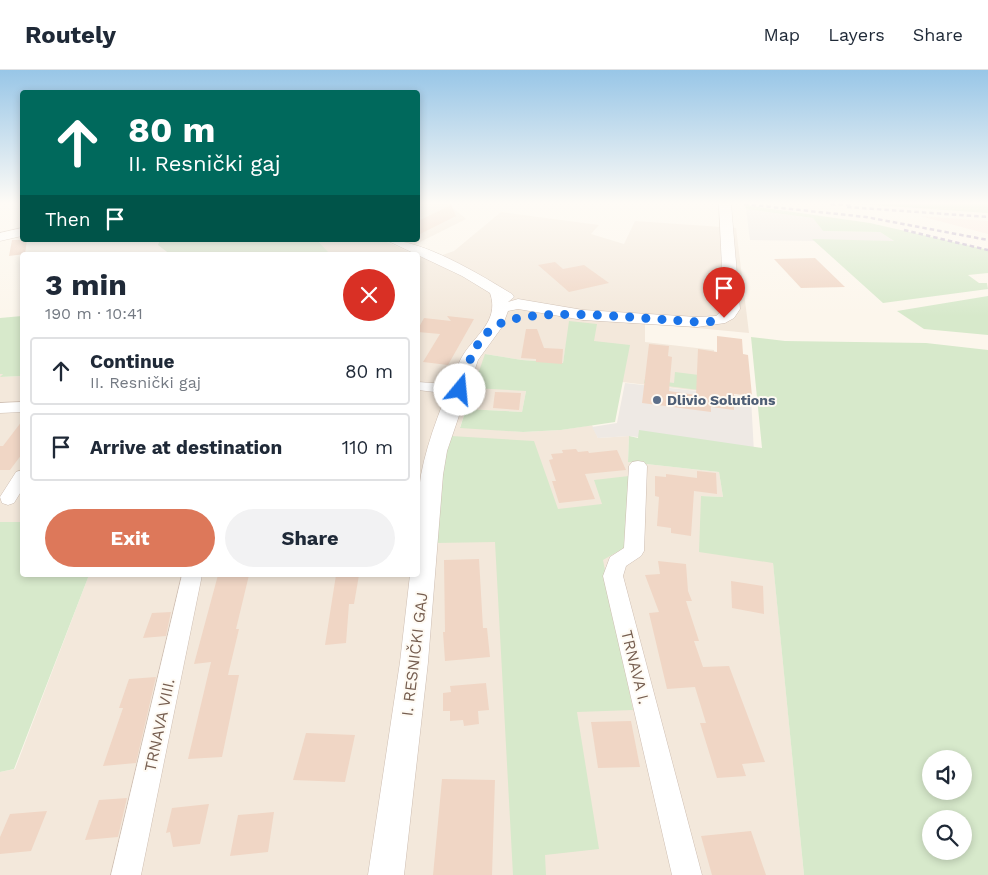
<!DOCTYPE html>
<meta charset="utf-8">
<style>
body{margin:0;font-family:"Work Sans",sans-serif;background:#f2f2f3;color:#1f2937;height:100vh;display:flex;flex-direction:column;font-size:19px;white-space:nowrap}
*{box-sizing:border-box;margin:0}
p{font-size:16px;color:#747a83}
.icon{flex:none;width:28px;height:28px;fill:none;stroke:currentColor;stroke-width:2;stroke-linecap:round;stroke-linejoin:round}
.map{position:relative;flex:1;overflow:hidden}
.side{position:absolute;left:20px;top:182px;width:400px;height:325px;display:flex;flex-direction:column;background:#fff;border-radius:5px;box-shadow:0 2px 8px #0003}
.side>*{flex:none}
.banner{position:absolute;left:20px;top:20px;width:400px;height:152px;border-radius:5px;box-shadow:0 2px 8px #0003;background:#00695c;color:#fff;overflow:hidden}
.tools{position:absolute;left:922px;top:680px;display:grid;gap:10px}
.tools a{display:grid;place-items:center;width:50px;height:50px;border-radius:50%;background:#fff;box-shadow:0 2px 8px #0003;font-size:25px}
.pin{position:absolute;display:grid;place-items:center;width:42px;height:42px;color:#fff;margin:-51px -21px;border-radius:50% 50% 50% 0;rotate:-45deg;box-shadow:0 0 5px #0007}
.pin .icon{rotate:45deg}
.me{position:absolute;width:55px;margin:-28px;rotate:17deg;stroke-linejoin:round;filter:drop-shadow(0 0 4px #0008)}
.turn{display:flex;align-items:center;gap:18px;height:105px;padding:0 25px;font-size:22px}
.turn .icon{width:65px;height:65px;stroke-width:2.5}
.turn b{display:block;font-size:35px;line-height:42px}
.then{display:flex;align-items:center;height:48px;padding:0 25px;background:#0003;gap:10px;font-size:19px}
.round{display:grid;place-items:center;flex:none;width:52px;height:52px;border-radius:26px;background:#f2f2f3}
.headline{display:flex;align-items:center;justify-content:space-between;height:85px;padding:0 25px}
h1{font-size:30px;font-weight:700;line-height:38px}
.primary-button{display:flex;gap:10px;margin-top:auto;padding:10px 25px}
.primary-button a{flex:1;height:58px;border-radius:30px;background:#dd785a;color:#fff;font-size:20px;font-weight:700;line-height:58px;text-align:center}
.primary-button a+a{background:#f2f2f3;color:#1f2937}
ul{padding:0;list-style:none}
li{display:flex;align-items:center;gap:15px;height:68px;margin:0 10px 8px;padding:0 15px;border:2px solid #e0e1e3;border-radius:5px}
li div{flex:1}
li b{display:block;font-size:19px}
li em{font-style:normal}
header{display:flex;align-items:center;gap:30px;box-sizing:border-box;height:70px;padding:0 25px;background:#fff;border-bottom:1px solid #e0e1e3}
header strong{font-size:24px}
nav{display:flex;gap:28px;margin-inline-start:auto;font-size:18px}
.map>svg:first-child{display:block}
</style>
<header>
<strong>Routely</strong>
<nav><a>Map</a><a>Layers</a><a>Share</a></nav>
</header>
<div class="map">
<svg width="988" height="805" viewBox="0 0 988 805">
<rect width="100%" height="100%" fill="#fcf6ec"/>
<g fill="#f3e8db">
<polygon points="418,134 448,134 466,149 414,175 403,170 418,170"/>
<polygon points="501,142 599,155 591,164 624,174 635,151 736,158 749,263 645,253 645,272 714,280 717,323 622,312 627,288 591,283 570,251 563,293 522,290 485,284 526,321 522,342 466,339 460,357 523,362 561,360 592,355 598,368 629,366 628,392 719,402 723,427 701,426 773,492 804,805 0,805 0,702 15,699 89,505 418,505 418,186 428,190 454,181"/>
<polygon points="317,170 382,170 416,185 331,185"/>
<polygon points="0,304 3,304 1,307 22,306 22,452 0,452"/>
</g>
<polygon fill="#fbe9e1" points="920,146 988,151 988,164"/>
<g fill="#eee9e4">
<polygon points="746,139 813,148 823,161 880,162 895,172 750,170"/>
<polygon points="625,313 751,327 754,383 630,366 598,368 592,357 617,353"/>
</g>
<g fill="#d7e9cb" fill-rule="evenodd">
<polygon points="858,134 988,134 988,143"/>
<polygon points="745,135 870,153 988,180 988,203 968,205 979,213 987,213 988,219 883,233 812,169 894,171 880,162 823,161 813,148 746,139"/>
<polygon points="160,170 317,170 331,185 171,185 158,175"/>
<polygon points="988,226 988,265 924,259 897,241"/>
<polygon points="22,246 22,306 0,307 3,304 0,304 0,248"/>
<polygon points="569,251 597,254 594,271 630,275 615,352 561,360 523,362 460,358 466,339 522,342 526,321 473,318 485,284 522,290 563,293"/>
<path d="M751,267L785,271L926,273L988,280V805H804L773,493L699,482L701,426L723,427L719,402L628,392L629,366L638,368L639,360L762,378ZM931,689H964V721H931ZM931,749H964V781H931Z"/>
<polygon points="675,302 715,307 714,322 644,313 645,309 674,313"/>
<polygon points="451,366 534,371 558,439 602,434 594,410 629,406 626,477 603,490 633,640 577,642 599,779 545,785 546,805 513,805 495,472 435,473 442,398"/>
<polygon points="0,452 22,452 22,505 89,505 14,699 0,702"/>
</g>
<g fill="#f0d6c5">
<polygon points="451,135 456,146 418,165 418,151"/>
<polygon points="12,170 27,170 25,184 9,186"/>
<polygon points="815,188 845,217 801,218 774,189"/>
<polygon points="555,192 563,199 584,195 609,213 569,222 538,195"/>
<polygon points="447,246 474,249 448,295 423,292 440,264 418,262 418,259 424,248 451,251"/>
<polygon points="526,259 537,259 544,278 563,279 562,294 536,292 536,289 521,288"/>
<polygon points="717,266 742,269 743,284 748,285 752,326 734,324 734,340 711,337 711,342 642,333 649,274 669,276 668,286 672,287 669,321 696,325 698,279 717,282"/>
<polygon points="495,322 521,323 519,340 493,338"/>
<polygon points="22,351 22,384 10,400 0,400 0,376 3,376"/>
<polygon points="576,379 578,382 588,381 589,383 617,380 626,400 585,404 595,429 559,433 552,411 556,411 549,390 553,389 551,384 563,383 562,380"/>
<polygon points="697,401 716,403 717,424 694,421 691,466 671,463 671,458 657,456 659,427 655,426 655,406 666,407 666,404 697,408"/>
<polygon points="479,489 483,558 487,558 490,587 445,591 443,562 445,562 444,490"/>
<polygon points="658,491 686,494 688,521 692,531 686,531 699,571 694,571 703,597 729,596 765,692 742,694 746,706 717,708 700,653 706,653 695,617 667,619 649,543 659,542 645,505 660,504"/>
<polygon points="218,505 249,505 236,559 239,559 228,605 239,605 222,687 188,689 211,592 194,594"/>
<polygon points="336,505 359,505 354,534 349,534 346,573 325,575"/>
<polygon points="731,511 763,516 764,544 732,538"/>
<polygon points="171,542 166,566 143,568 152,543"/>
<polygon points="156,607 136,693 103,696 123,638 119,638 129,609"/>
<polygon points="486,613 489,640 478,641 479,654 464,656 463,650 450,651 450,641 443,641 443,623 451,622 450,616"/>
<polygon points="631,651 640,697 598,698 591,652"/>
<polygon points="306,663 355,665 345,712 293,710"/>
<polygon points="442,709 495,710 492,805 433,805"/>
<polygon points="127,728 118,767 85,770 99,730"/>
<polygon points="209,734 200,774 173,777 170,762 166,763 172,738"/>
<polygon points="47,741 31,781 0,784 0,767 10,744"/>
<polygon points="274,742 268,782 230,786 238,745"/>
<polygon points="751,761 766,805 712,805 701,766"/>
</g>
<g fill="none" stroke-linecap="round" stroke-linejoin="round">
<defs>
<g id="minor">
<polygon points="418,312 460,315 468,320 460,325 418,320"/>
<polygon points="22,332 22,342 0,343 0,333"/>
<polygon points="638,391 644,392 647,396 644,481 641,486 626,496 623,506 702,805 672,805 603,506 610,487 624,478 629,396 632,392"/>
<polygon points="22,400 22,420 14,433 8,435 2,433 0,427 16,402"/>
<polygon points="182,505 202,505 141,805 111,805"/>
</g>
<g id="tertiary">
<path d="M719,134H731L740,239L734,248L725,253L697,257L583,250L518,239L508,241L502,257L478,290L447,381L443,405L428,592L404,805H368L400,592L410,505H418C418,472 416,438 421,405C428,367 445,328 459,293C469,268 501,254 490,223L462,206L386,170C424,170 479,204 512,224L514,227L508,232L518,229L583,240L697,247L716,246L724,239Z"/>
<polygon points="22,158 22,166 0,171 0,163"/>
</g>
</defs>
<use href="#minor" stroke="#cebeb2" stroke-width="1"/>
<use href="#tertiary" stroke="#cebeb2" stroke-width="1"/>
<use href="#minor" fill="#fff" fill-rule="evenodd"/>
<use href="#tertiary" fill="#fff" fill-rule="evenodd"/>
<g stroke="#b9aac6" stroke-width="2.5" stroke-dasharray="4.5 3" stroke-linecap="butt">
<polyline points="744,134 866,147 988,170"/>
<polyline points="831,134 853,135"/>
<polyline points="847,137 988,147"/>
<polyline points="904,160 988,180"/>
</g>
</g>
<linearGradient id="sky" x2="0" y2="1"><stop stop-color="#98c6e7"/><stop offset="0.54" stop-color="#fefbf6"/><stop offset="1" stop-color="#fefbf6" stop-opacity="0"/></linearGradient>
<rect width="988" height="246" fill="url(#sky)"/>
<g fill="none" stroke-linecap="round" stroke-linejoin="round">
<path stroke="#1a73e8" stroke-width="9" stroke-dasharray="0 16.2" d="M460,320C467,298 473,272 494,257C525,235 632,248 671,250C687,251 710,255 724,248"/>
</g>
<circle fill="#5c6f8a" stroke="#fefaf3" stroke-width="2" cx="657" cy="330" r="5"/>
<g text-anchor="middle" stroke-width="4" stroke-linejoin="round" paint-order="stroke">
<g font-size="14" font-weight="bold" fill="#4e5e75" stroke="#fefaf3" text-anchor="start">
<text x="667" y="335">Dlivio Solutions</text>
</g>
<g font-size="16" fill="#765e50" stroke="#fefaf3">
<text transform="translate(414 584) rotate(-83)" y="6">I. RESNIČKI GAJ</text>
<text transform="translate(636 597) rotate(76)" y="6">TRNAVA I.</text>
<text transform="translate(159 655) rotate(-78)" y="6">TRNAVA VIII.</text>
</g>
</g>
</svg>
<div class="tools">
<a><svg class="icon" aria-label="sound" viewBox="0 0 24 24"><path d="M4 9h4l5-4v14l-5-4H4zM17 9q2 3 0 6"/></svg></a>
<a><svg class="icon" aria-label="search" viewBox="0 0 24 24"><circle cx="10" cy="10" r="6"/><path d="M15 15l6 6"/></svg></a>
</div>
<div class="pin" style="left:724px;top:248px;background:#d93025"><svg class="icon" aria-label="arrive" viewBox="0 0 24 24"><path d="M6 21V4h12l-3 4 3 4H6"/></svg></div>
<svg class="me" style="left:460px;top:320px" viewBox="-20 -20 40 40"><circle r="19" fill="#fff"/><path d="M0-13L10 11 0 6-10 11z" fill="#1a73e8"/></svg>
<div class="banner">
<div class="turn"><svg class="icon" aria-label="ahead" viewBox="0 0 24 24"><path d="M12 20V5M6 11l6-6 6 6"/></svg><div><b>80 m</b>II. Resnički gaj</div></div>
<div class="then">Then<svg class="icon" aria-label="arrive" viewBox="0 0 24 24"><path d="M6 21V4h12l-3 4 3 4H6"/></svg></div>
</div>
<section class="side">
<div class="headline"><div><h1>3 min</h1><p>190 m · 10:41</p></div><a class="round" style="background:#d93025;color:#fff"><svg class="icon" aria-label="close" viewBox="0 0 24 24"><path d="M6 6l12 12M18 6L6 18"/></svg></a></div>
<ul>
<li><svg class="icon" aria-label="ahead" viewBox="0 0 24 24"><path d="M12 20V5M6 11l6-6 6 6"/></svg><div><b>Continue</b><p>II. Resnički gaj</p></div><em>80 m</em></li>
<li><svg class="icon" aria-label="arrive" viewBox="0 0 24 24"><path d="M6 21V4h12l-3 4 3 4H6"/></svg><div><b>Arrive at destination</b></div><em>110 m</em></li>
</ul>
<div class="primary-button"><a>Exit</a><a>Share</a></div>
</section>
</div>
